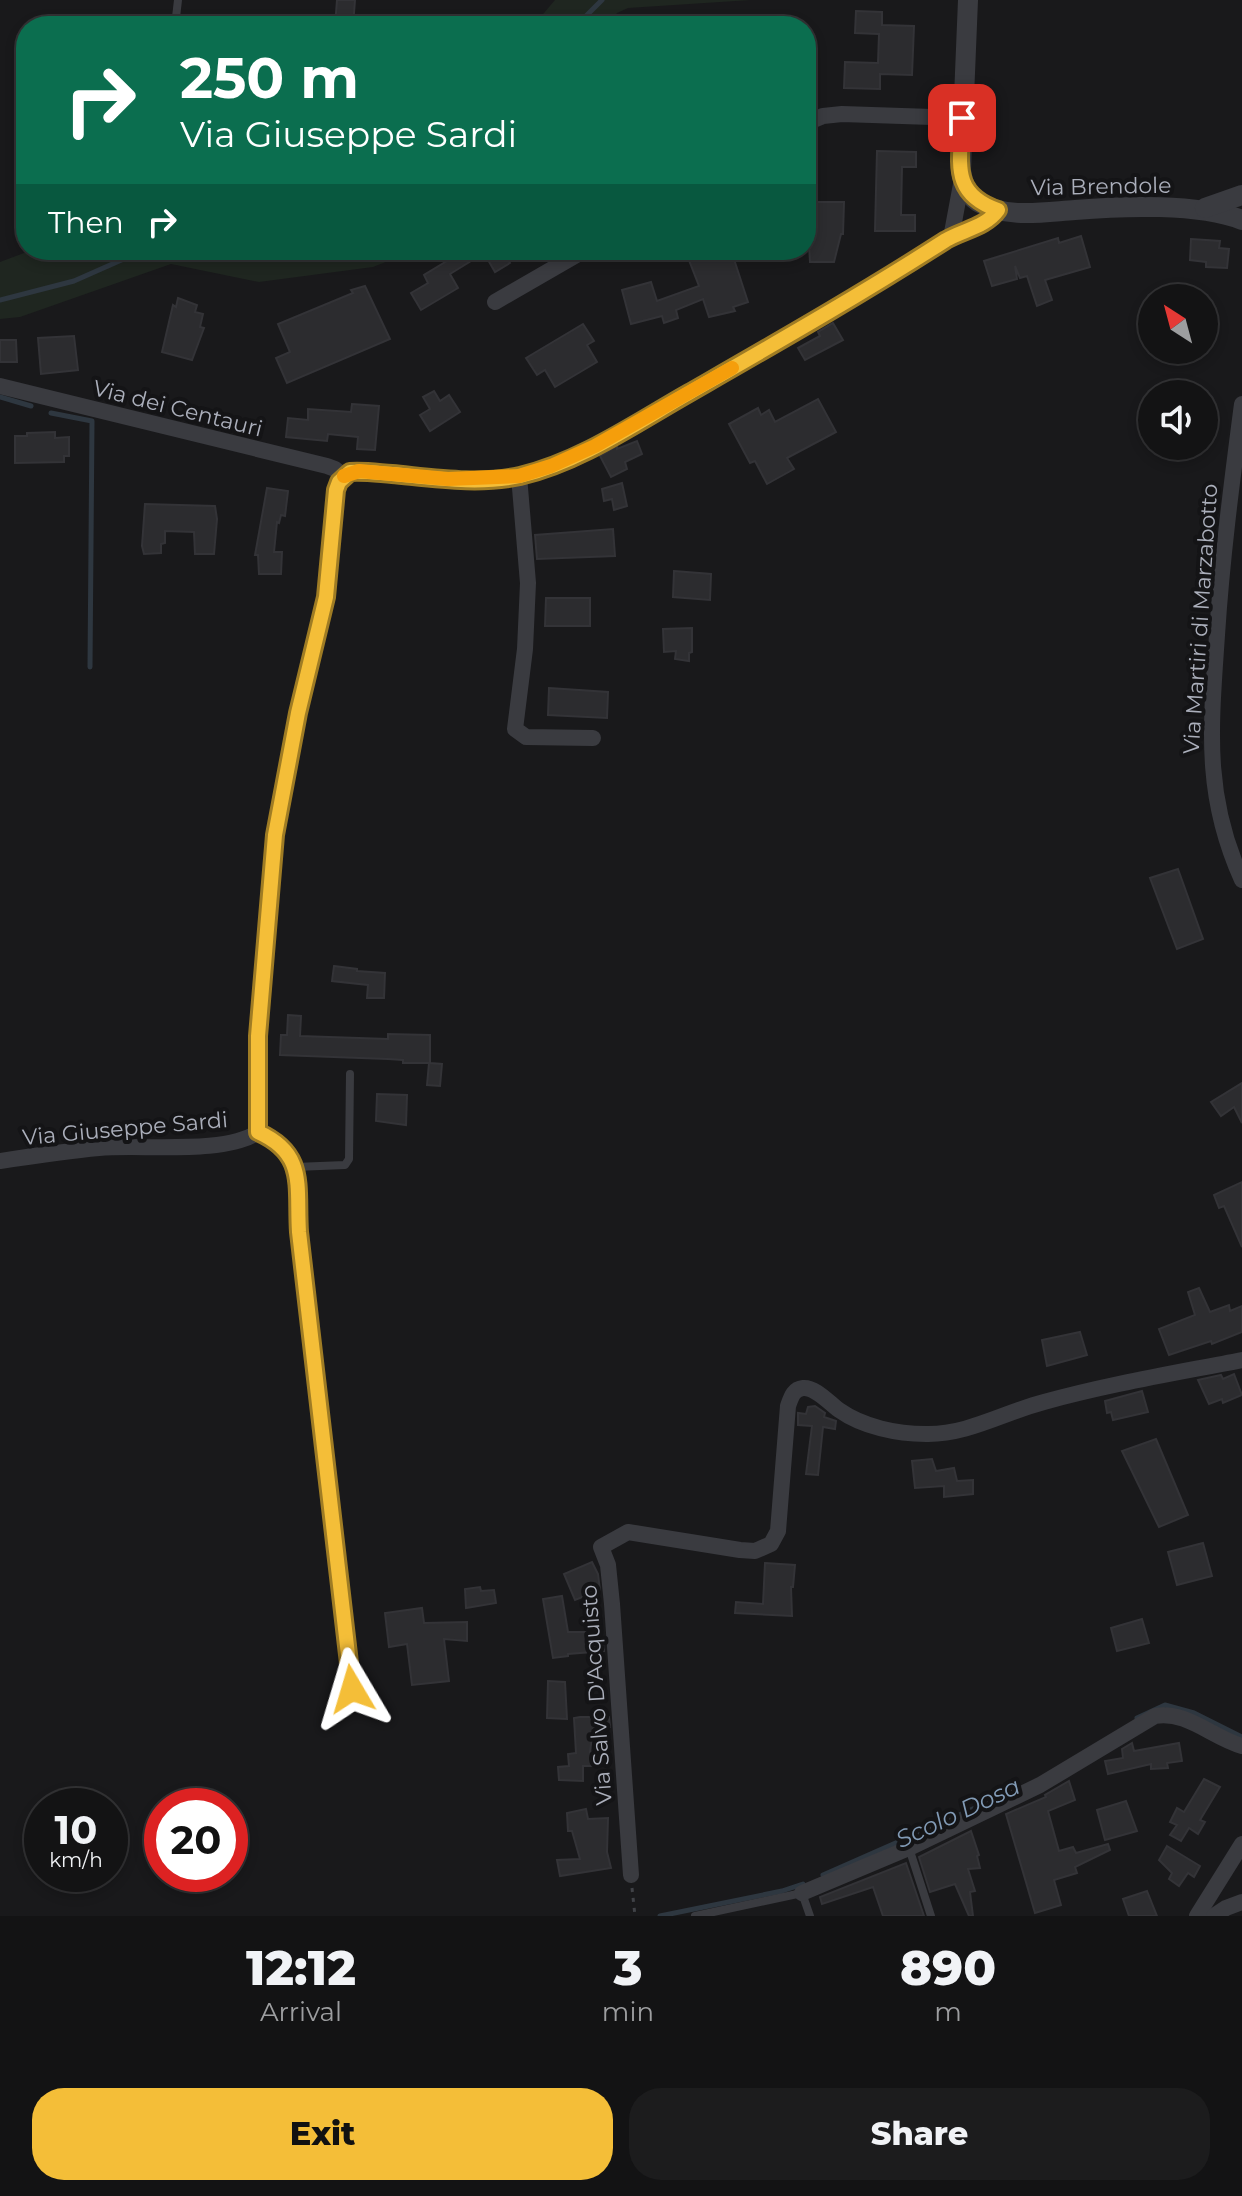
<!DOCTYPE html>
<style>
body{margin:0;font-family:Montserrat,sans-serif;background:#1c1c1d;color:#f1f3f6;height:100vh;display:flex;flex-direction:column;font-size:30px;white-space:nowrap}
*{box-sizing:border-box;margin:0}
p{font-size:26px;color:#9d9ea0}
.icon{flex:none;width:44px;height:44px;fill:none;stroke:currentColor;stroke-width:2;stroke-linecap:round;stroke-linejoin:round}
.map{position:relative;height:1916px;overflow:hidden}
.side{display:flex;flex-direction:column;background:#131314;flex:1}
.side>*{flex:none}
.hud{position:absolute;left:16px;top:16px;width:800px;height:244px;border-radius:32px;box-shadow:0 4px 12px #0003,0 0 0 2px #323234;background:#0b6e4f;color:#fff;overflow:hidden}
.needle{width:52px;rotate:324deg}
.controls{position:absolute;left:1138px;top:284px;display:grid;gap:16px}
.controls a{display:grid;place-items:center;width:80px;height:80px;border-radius:50%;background:#131314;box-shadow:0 4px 12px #0003,0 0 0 2px #323234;font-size:40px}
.speed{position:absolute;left:24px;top:1788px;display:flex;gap:16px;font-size:40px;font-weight:700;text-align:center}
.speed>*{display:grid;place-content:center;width:104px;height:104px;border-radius:50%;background:#131314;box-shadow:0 4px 12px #0003,0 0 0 2px #323234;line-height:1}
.speed small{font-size:20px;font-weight:400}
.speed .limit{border:12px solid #d22;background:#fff;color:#111}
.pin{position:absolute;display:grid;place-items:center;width:68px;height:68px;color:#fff;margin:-34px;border-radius:16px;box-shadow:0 4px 12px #0006}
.me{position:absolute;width:88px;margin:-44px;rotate:353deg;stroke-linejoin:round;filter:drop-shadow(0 0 6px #0008)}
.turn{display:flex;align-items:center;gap:28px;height:168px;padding:0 32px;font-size:36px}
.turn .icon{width:104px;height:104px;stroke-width:2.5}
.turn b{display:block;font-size:56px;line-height:68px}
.then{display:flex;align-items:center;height:76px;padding:0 32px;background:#0003;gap:16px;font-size:30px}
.eta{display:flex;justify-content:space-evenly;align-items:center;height:136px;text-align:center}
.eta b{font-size:48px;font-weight:800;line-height:56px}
.primary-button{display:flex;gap:16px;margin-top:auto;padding:16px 32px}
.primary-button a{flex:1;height:92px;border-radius:32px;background:#f4be38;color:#111;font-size:32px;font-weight:800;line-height:92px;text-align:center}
.primary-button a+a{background:#1c1c1d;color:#f1f3f6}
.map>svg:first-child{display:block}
</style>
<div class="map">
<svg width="1242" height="1916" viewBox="0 0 1242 1916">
<rect width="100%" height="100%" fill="#19191b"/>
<g fill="#1f2620">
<polygon points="555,0 751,0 628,8 617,13 607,26 533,26"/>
<polygon points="32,250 416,250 373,267 259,282 171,264 20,317 0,319 0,262"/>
</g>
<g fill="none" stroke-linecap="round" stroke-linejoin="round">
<g stroke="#2e3740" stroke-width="5">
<polyline points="576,26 602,0"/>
<path d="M242,250C265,261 288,257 312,250"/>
<polyline points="0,300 74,281 144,250"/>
<polyline points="0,397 31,406"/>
<polyline points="51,413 92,421 90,667"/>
<polyline points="1137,1718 1165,1705 1194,1713 1242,1737"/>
<polyline points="823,1875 975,1808"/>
<polyline points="660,1916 782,1891 803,1884"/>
</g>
</g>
<g fill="#2c2c2f" stroke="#333337" stroke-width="2">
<polygon points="337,0 355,0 353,26 335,26"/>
<polygon points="856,11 882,12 882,25 914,26 912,75 880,74 880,89 844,88 845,62 878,63 879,34 855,33"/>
<polygon points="877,151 916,152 916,167 902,167 901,215 915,215 915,231 875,231"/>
<polygon points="817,202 844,202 843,234 841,234 834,262 810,262 808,227 815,228"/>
<polygon points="1081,236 1090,267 1045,280 1052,300 1037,306 1027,276 1020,278 1015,266 1017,279 992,286 984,261 1058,238 1059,243"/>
<polygon points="1191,239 1220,241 1219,248 1229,249 1227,268 1206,267 1206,262 1190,260"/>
<polygon points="465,250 502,250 510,263 495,272 484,253 450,274 458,288 421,310 411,293 428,283 424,275"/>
<polygon points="685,250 731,250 748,302 733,307 735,311 709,317 703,299 676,310 678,318 664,323 662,316 631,324 622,290 651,282 657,301 699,286"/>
<polygon points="365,286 390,339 287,383 276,358 290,352 278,324 353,293 351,290"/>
<polygon points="178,298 197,305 195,312 203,314 200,327 204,328 192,360 162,352 173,305 176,307"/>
<polygon points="833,323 843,340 805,360 798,348 820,336 818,332"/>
<polygon points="583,324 594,341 587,345 597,362 555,387 545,370 537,375 526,358"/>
<polygon points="74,336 78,370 41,374 38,338"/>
<polygon points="0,340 16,340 17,362 0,362"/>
<polygon points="434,391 440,401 449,395 460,412 430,431 420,415 430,409 423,397"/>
<polygon points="818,399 836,432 787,458 794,469 767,484 755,461 750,463 729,424 758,408 761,415 769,410 775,422"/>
<polygon points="352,404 379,406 375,450 357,449 358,437 328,434 327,441 286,437 288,418 308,420 308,409 351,412"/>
<polygon points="55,432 55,438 69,437 69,456 64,456 64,462 15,463 15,436 27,436 27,433"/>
<polygon points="637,441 642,454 625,462 627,469 611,477 600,456 617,446 617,449"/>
<polygon points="622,483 627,506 614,510 612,499 604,501 602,489"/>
<polygon points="267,488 288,491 285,516 281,515 279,523 277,522 274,552 282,552 281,574 259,574 258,555 255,555"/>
<polygon points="145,504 215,506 217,519 214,554 195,554 194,532 165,531 165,543 161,544 161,553 144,554 142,546"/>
<polygon points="613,529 615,556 537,559 535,535"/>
<polygon points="674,571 711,574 710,600 673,597"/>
<polygon points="546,598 590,598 590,626 545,626"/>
<polygon points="692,628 692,652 689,653 689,661 675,659 676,651 664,652 663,629"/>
<polygon points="549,688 608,692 607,718 548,715"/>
<polygon points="1178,869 1203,939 1177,949 1150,878"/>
<polygon points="334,966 357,969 357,971 385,973 384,998 367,998 368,985 332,981"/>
<polygon points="288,1015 301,1016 300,1036 388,1039 388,1034 430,1035 430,1063 442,1064 440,1086 427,1085 429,1063 403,1063 403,1060 388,1059 280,1055 281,1035 287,1035"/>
<polygon points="1242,1083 1242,1123 1234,1107 1221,1116 1211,1102"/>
<polygon points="377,1094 407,1095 406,1125 376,1121"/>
<polygon points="1242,1182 1242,1247 1224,1206 1219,1208 1214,1195"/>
<polygon points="1199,1288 1210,1312 1229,1305 1230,1311 1242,1306 1242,1332 1212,1344 1211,1341 1169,1355 1159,1329 1195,1315 1188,1292"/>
<polygon points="1080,1332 1087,1355 1047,1366 1042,1340"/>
<polygon points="1234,1374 1242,1395 1223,1403 1222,1399 1209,1404 1198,1380 1221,1375 1223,1379"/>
<polygon points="1142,1391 1148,1412 1113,1420 1111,1412 1107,1413 1105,1401"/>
<polygon points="815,1406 825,1413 824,1417 836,1421 835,1429 823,1427 818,1475 806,1474 812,1426 798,1425 798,1413 806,1414 808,1407"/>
<polygon points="1156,1439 1188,1515 1159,1527 1122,1451"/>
<polygon points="932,1459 936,1471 954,1468 957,1481 973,1480 973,1494 944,1497 944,1486 915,1488 912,1461"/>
<polygon points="1203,1543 1212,1576 1177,1585 1168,1552"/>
<polygon points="592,1562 598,1574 600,1590 575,1600 564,1574"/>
<polygon points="765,1563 795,1565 793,1587 791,1587 792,1616 735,1613 736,1602 763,1604"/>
<polygon points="480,1587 481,1591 494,1590 496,1603 466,1608 465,1589"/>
<polygon points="562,1596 568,1632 596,1632 597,1638 603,1638 604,1651 568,1654 568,1656 553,1658 543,1599"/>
<polygon points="422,1608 424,1623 467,1622 467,1641 444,1639 449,1681 412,1685 407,1644 389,1647 385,1613"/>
<polygon points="1142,1619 1149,1643 1117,1651 1111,1628"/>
<polygon points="548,1681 565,1682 567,1719 547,1718"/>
<polygon points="580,1717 609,1717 610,1727 593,1729 590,1752 600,1751 600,1766 583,1766 583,1781 559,1780 558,1767 569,1766 568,1754 576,1753 574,1718"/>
<polygon points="1132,1743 1134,1751 1179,1743 1182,1761 1167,1763 1168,1768 1151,1769 1151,1764 1108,1774 1105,1761 1123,1758 1122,1749"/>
<polygon points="1204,1779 1220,1787 1200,1820 1205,1822 1198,1834 1189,1828 1181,1841 1170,1835 1177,1825 1170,1822 1177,1808 1184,1812"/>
<polygon points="1069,1781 1075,1800 1048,1811 1059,1851 1073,1847 1076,1853 1108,1844 1110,1850 1075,1867 1077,1873 1054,1880 1061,1905 1035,1913 1006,1814 1046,1797 1045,1795"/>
<polygon points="1126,1801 1137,1831 1105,1840 1097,1810"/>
<polygon points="586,1809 588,1819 608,1818 607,1852 611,1868 560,1876 557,1860 580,1859 572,1831 568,1831 567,1813"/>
<polygon points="971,1831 979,1855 977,1856 980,1868 968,1869 975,1891 970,1892 973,1916 969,1916 955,1884 930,1892 919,1857"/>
<polygon points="1167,1846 1200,1866 1194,1877 1188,1873 1179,1886 1169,1879 1172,1873 1159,1860"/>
<polygon points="906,1863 924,1916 883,1916 873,1887 822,1904 820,1897"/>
<polygon points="1147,1891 1157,1916 1129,1916 1123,1899"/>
</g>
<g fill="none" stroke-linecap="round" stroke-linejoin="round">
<polyline stroke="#404247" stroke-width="3" stroke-dasharray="4 6" stroke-linecap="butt" points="632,1888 635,1916"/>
<g stroke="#3a3b40" stroke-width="8">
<polyline points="175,26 178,0"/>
<path d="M258,1132C306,1154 296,1186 299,1232L352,1689"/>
<polyline points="295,1167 345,1165 349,1159 350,1074"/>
<polyline points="909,1848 931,1916"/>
<polyline points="695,1916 802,1893 810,1916"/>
</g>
<g stroke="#3a3b40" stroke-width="16">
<polyline points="806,123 823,116 842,114 962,118"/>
<polyline points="951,238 962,179"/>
<polyline points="495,302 585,250"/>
<polyline points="0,386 327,466 335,469 344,476"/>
<path d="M1242,404C1232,481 1222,557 1217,635C1211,726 1203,794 1242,880"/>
<polyline points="519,476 528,583 525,649 515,729 526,737 593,738"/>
<path d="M0,1161C33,1156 66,1151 99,1148C140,1144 226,1155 258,1132V1036L275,835L298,713L326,597L332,517L339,482L350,472L359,471L448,479H494L519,476L551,466L595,446L834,310L951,238L989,220L998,210"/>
<path d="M631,1875L612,1604L608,1565L601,1547L628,1532L740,1550L755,1551L771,1544L778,1531L788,1406C791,1398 793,1389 803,1388C816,1387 829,1403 839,1410C863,1427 897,1434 926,1434C967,1435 1005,1412 1044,1402C1109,1384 1176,1373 1242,1360"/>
<path d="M802,1893L909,1848L1040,1785L1155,1716C1186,1710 1213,1738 1242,1746"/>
<polyline points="1197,1916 1242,1844"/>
<polyline points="1214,1916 1226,1908 1242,1902"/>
</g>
<g stroke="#3a3b40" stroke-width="20">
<path d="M968,0L961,170C963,183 966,194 978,202C1006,219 1044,212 1075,210C1122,206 1199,203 1242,220"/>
<polyline points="1205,208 1242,195"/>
</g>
</g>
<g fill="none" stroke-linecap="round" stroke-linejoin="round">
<defs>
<path id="route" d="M352,1689L299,1232C296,1186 307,1154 258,1132V1036L275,835L298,713L326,597L336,490L339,482L350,472C364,471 378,473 392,474C434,478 479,485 520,476C580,462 636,423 689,393C776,343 862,294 946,240C963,230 986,227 998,210C949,193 961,161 962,118"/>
</defs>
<use href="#route" stroke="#9f7c24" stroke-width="20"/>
<use href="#route" stroke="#f4be38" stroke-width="14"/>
<polyline stroke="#f59e0b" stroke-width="14" points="344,476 359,471 448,479 519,476 551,466 595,446 732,368"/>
</g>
<g text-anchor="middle" stroke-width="8" stroke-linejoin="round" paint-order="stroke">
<g font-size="22" fill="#abafbb" stroke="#141416">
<text transform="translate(1101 186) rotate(-1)" y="8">Via Brendole</text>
<text transform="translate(178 408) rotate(14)" y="8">Via dei Centauri</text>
<text transform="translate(1200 619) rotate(-86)" y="8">Via Martiri di Marzabotto</text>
<text transform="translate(125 1128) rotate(-5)" y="8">Via Giuseppe Sardi</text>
<text transform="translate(596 1695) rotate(-94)" y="8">Via Salvo D'Acquisto</text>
</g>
<g font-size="24" font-style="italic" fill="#829bb6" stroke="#141416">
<text transform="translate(958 1813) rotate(-25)" y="8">Scolo Dosa</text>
</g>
</g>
</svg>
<div class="controls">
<a><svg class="needle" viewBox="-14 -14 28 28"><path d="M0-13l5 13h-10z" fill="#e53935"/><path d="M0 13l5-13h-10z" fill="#9d9ea0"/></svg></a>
<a><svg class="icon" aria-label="sound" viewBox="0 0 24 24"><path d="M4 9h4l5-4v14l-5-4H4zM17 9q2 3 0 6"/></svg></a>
</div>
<div class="speed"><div>10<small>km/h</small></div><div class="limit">20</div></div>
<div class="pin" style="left:962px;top:118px;background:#d93025"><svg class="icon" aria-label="arrive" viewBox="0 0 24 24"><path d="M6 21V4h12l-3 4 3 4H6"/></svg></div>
<svg class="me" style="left:352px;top:1689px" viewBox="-20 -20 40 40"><path d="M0-17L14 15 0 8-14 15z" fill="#f4be38" stroke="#fff" stroke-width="4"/></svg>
<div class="hud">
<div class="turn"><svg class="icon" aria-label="right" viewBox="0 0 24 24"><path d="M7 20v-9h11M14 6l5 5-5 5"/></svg><div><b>250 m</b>Via Giuseppe Sardi</div></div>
<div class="then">Then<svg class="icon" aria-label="right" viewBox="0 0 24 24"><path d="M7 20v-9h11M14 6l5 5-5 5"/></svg></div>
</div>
</div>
<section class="side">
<div class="eta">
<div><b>12:12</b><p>Arrival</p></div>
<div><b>3</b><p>min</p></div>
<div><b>890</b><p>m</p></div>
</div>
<div class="primary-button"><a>Exit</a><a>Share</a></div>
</section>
